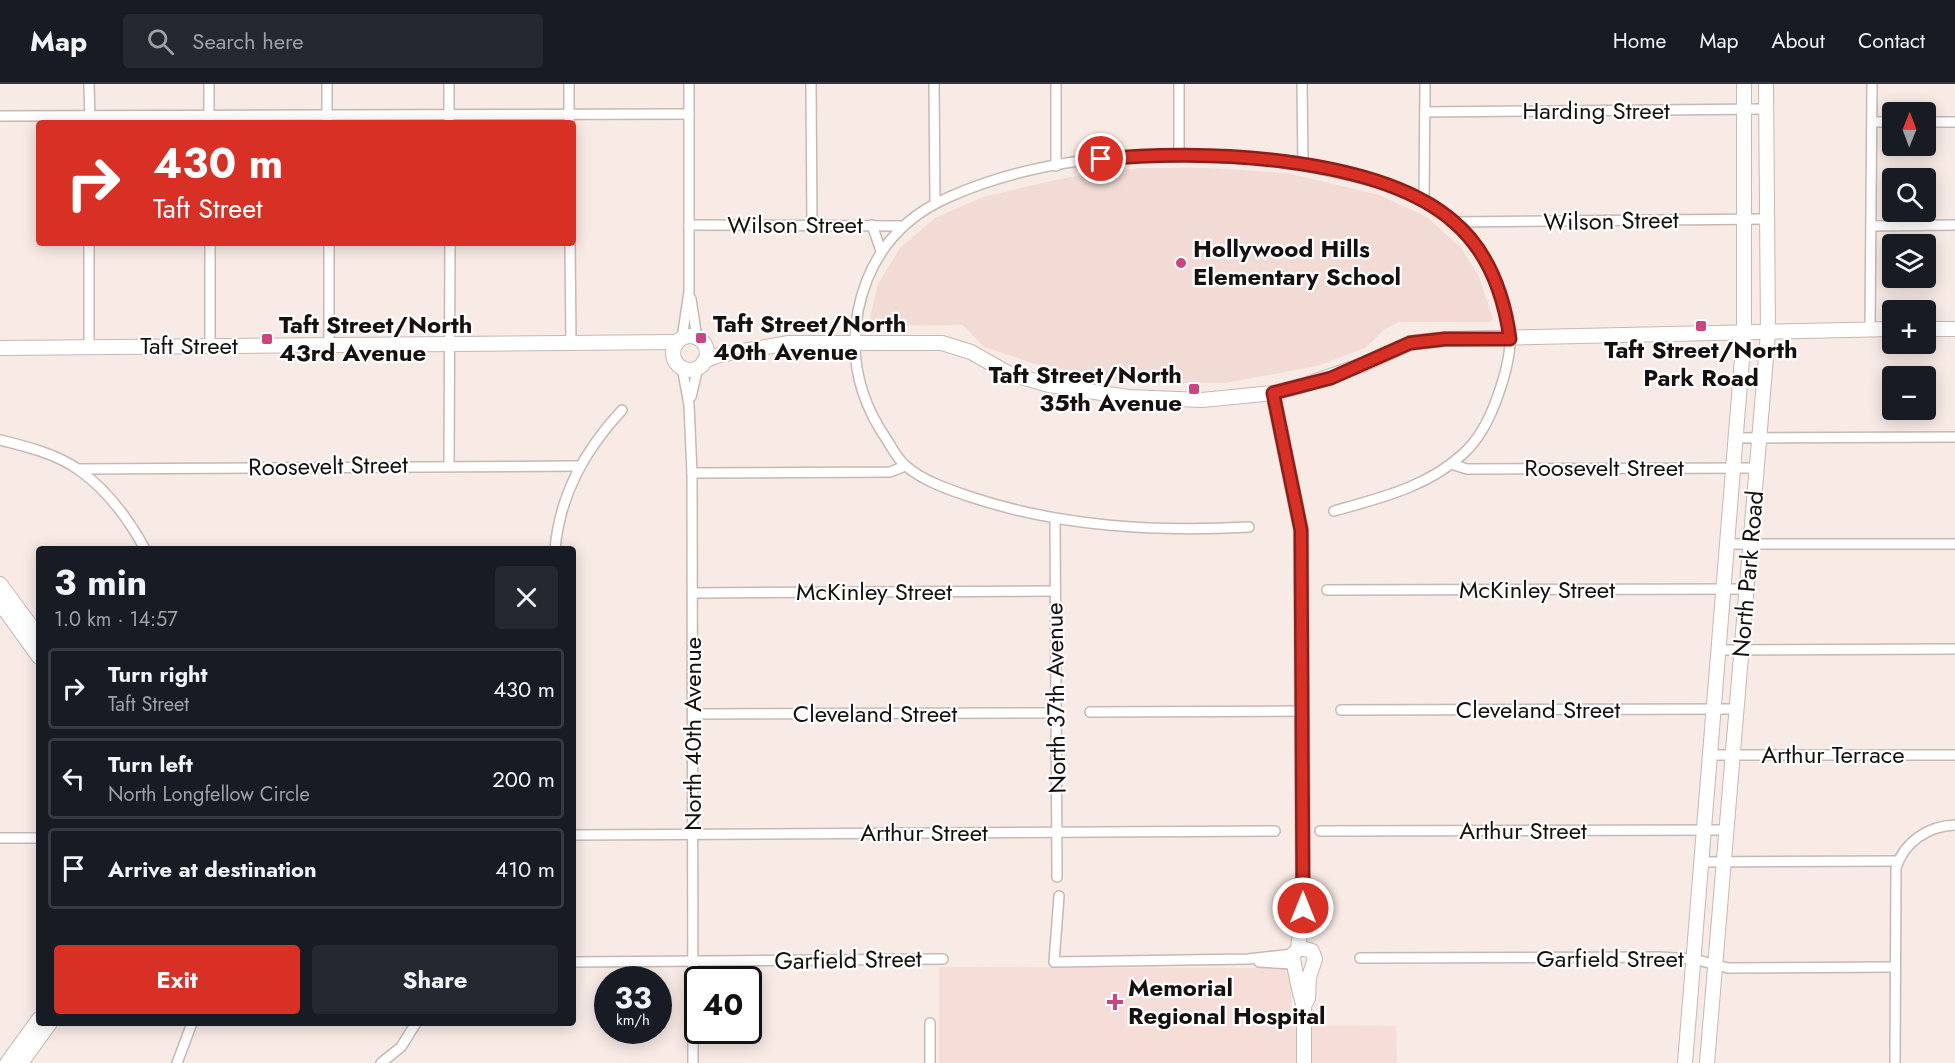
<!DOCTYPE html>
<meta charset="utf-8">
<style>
body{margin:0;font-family:Jost,sans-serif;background:#242831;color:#f1f3f6;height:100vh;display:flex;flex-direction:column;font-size:22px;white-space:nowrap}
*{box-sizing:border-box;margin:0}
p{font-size:20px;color:#9ea1a6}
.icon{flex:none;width:33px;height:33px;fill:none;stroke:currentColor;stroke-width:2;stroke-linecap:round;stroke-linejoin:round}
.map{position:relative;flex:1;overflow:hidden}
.panel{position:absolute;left:36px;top:462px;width:540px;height:480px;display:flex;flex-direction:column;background:#171b24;border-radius:6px;box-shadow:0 3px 15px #0003}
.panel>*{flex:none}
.banner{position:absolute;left:36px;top:36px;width:540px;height:126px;border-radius:6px;box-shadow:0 3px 15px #0003;background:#d93025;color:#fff;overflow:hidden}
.needle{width:39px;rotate:1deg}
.controls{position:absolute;left:1882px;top:18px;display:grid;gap:12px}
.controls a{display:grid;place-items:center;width:54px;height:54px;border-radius:6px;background:#171b24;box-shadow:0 3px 15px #0003;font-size:30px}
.speed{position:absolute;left:594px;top:882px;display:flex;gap:12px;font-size:30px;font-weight:700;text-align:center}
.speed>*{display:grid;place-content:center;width:78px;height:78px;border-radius:50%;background:#171b24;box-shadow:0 3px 15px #0003;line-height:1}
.speed small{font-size:15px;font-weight:400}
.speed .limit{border:3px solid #111;border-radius:9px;background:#fff;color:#111}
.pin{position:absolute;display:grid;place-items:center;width:51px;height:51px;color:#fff;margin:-26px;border:3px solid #fff;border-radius:50%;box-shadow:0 2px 6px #0007}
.me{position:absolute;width:66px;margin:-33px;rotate:0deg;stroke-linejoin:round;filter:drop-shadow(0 0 4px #0008)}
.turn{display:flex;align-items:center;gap:21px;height:126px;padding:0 18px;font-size:27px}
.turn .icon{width:78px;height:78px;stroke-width:2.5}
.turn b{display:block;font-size:42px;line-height:51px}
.round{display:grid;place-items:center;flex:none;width:63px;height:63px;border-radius:6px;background:#242831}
.summary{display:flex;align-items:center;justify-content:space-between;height:102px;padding:0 18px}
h1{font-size:36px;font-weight:700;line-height:45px}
.primary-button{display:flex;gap:12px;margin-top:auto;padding:12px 18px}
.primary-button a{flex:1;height:69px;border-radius:6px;background:#d93025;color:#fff;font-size:24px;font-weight:700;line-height:69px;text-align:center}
.primary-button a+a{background:#242831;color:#f1f3f6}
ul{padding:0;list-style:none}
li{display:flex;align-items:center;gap:18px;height:81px;margin:0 12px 9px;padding:0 6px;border:3px solid #363941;border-radius:6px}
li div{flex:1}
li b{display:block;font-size:22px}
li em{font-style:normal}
header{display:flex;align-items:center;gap:36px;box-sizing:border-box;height:84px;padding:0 30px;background:#171b24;border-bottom:2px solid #363941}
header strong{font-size:28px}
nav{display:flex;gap:33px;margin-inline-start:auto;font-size:21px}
.search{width:420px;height:54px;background:#242831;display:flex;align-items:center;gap:15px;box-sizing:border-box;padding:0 21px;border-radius:6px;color:#9ea1a6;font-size:22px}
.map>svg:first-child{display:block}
</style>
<header>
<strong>Map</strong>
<div class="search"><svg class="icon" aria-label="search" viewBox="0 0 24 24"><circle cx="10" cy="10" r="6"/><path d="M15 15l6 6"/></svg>Search here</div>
<nav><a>Home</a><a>Map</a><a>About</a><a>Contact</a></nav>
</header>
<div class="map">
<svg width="1955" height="979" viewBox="0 0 1955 979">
<rect width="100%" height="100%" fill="#f8eae5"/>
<polygon fill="#f1dbd4" points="1140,84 1208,84 1287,89 1379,111 1427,133 1461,164 1479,193 1493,235 1489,238 1399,238 1385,245 1365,264 1317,282 1225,299 1133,299 1047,284 984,263 963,241 868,242 878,200 900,164 935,134 983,113 1064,94"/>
<polygon fill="#f7ddd8" points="939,883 1287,884 1291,895 1291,941 1396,942 1397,979 939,979"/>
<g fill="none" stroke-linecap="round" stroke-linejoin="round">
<defs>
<g id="street">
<polyline points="89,0 90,39"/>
<polyline points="209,0 209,39"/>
<polyline points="327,0 327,37"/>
<polyline points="449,0 449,39"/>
<polyline points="569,0 569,39"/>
<polyline points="811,0 812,140"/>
<polyline points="934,0 935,119"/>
<polyline points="1179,0 1179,70"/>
<polyline points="1302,0 1303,81"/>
<polyline points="1425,28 1766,25"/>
<polyline points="0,32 689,30"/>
<polyline points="1873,38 1893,38"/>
<polyline points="1926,38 1955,38"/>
<polyline points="1056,82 1056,0"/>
<polyline points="1424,115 1425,0"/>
<polyline points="1455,138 1767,135"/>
<polyline points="689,141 901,142"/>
<polyline points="872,141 881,167"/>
<polyline points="1871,142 1955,141"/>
<polyline points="210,159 210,262"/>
<polyline points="329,159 329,261"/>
<polyline points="570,159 571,259"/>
<polyline points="691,215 697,254"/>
<polyline points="1870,245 1872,0"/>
<polyline points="682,254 689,208 689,0"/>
<polyline points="89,262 89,159"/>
<polyline points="682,283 689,321 692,389 693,979"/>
<polyline points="691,313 698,283"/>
<polyline points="1737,354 1955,353"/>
<path d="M0,356C25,362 57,370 79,386C106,405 129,436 145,465"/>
<polyline points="1451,380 1467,385 1757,384"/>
<polyline points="449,381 450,159"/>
<polyline points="78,385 578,382"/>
<polyline points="692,389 890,388 905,382"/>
<polyline points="1055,435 1057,793"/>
<path d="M1249,443C1155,448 1062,443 971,413C950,406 923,397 906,382C898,376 892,364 887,356C860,317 849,274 858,227C869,172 899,135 949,113C1064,62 1217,61 1338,89C1365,95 1397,101 1422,114C1471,139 1506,197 1510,251C1511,272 1504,295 1497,314C1490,334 1480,354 1464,369C1428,403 1380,414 1334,427"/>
<polyline points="1728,460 1955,460"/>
<path d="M555,465C560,410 585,366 622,326"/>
<polyline points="1327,506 1746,505"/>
<polyline points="694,509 1055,507"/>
<polyline points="1720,566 1955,565"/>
<polyline points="1341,626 1736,625"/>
<polyline points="1090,628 1302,627"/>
<polyline points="693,630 1056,629"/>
<polyline points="1711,671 1955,671"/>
<polyline points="1320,747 1726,746"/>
<polyline points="573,751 1275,747"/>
<polyline points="0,754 39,754"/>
<polyline points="1702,778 1898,777"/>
<polyline points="1059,812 1054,878 1248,875 1293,870"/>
<polyline points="1360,874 1659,873 1694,875 1728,884 1894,883"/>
<polyline points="573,878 943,875"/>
<polyline points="1259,878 1292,880"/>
<polyline points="177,979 192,939"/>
<polyline points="381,979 401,963 416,939"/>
<polyline points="930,979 930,939"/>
<path d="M1895,979L1896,784C1904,758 1928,742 1955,741"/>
</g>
<g id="secondary">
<polyline points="1926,245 1955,245"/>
<circle cx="690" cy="269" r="17"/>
<polyline points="0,264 677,258"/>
<polyline points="704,277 719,271 789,259 942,259 971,268 1008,289 1049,301 1128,313 1202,316 1273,309 1304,301 1362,281 1410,259 1445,255 1893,245"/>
<polyline points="1273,309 1301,446 1303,824 1298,865"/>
<polyline points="0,500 39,553"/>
<polyline points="0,519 39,573"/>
<path d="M1304,922C1301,916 1292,874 1293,870L1301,864L1312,867L1315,875L1309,893L1308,914L1304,922V979"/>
<polyline points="7,979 39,935"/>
<polyline points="21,979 50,939"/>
<polyline points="1685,979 1744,250 1744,0"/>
<polyline points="1707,979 1768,249 1766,0"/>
</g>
</defs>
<use href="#street" stroke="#c5b9b4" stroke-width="12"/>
<use href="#secondary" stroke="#c5b9b4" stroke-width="16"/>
<use href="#street" stroke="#fff" stroke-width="9"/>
<use href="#secondary" stroke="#fff" stroke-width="14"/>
</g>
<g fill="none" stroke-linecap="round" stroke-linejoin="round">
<defs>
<path id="route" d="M1101,75C1199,65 1378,71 1454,138C1489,168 1504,211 1510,255H1445L1410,259L1331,294L1273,309L1301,446L1303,824"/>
</defs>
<use href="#route" stroke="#8d1f18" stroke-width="15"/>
<use href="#route" stroke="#d93025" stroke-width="10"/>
</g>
<g fill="#cd4480" stroke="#fff" stroke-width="2">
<circle cx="1181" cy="179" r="6"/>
<rect x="1695" y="236" width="12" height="12" rx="3"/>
<rect x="695" y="248" width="12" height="12" rx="3"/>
<rect x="261" y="249" width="12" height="12" rx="3"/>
<rect x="1188" y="299" width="12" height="12" rx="3"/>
<path d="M1112 909h6v6h6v6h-6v6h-6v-6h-6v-6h6z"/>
</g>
<g text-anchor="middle" stroke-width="4.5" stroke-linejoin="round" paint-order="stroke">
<g font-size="24" fill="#161110" stroke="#fff">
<text x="1596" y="35">Harding Street</text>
<text transform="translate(1611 137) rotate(-1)" y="8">Wilson Street</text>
<text x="795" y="149">Wilson Street</text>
<text x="189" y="270">Taft Street</text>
<text transform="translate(328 382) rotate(-1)" y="8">Roosevelt Street</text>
<text x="1604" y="392">Roosevelt Street</text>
<text transform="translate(1748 490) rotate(-85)" y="8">North Park Road</text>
<text x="1537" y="514">McKinley Street</text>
<text x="874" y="516">McKinley Street</text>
<text transform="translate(1056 614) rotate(-91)" y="8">North 37th Avenue</text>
<text x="1538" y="634">Cleveland Street</text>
<text x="875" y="638">Cleveland Street</text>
<text transform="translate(693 650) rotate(-90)" y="8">North 40th Avenue</text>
<text x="1833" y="679">Arthur Terrace</text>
<text x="1523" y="755">Arthur Street</text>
<text x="924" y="757">Arthur Street</text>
<text x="1610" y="883">Garfield Street</text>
<text transform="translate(848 876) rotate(-1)" y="8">Garfield Street</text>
</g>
<g font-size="24" font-weight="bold" fill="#161110" stroke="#fff" text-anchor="start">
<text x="1193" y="173">Hollywood Hills<tspan x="1193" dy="28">Elementary School</tspan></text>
<text x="713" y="248">Taft Street/North<tspan x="713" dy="28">40th Avenue</tspan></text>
<text x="279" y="249">Taft Street/North<tspan x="279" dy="28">43rd Avenue</tspan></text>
<text x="1701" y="274" text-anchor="middle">Taft Street/North<tspan x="1701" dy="28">Park Road</tspan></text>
<text x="1182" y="299" text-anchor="end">Taft Street/North<tspan x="1182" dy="28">35th Avenue</tspan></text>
<text x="1128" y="912">Memorial<tspan x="1128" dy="28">Regional Hospital</tspan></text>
</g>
</g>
</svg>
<div class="controls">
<a><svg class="needle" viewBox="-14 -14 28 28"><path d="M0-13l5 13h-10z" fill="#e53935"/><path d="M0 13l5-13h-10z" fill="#9ea1a6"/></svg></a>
<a><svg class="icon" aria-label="search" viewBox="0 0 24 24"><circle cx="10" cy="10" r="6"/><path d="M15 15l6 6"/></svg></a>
<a><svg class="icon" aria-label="layers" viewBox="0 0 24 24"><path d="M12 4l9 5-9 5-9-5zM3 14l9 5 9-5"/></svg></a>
<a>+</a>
<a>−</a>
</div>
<div class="speed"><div>33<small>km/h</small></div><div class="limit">40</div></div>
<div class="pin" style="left:1101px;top:75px;background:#d93025"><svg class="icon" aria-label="arrive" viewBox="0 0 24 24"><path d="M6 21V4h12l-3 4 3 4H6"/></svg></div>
<svg class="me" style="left:1303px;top:824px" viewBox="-20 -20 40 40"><circle r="17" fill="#d93025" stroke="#fff" stroke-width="3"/><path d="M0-11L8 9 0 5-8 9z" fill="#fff"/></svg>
<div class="banner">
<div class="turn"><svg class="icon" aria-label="right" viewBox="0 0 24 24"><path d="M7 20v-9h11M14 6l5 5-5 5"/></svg><div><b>430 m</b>Taft Street</div></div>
</div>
<section class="panel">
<div class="summary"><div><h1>3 min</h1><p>1.0 km · 14:57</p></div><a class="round"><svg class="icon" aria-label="close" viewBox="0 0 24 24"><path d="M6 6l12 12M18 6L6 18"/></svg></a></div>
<ul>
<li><svg class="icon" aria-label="right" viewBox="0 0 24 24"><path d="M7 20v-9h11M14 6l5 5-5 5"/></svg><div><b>Turn right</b><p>Taft Street</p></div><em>430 m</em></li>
<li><svg class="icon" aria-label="left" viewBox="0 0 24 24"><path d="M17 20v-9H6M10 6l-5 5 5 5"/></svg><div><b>Turn left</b><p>North Longfellow Circle</p></div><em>200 m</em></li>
<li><svg class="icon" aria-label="arrive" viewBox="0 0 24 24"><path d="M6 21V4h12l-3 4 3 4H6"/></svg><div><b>Arrive at destination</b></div><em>410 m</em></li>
</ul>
<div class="primary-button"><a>Exit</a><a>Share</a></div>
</section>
</div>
